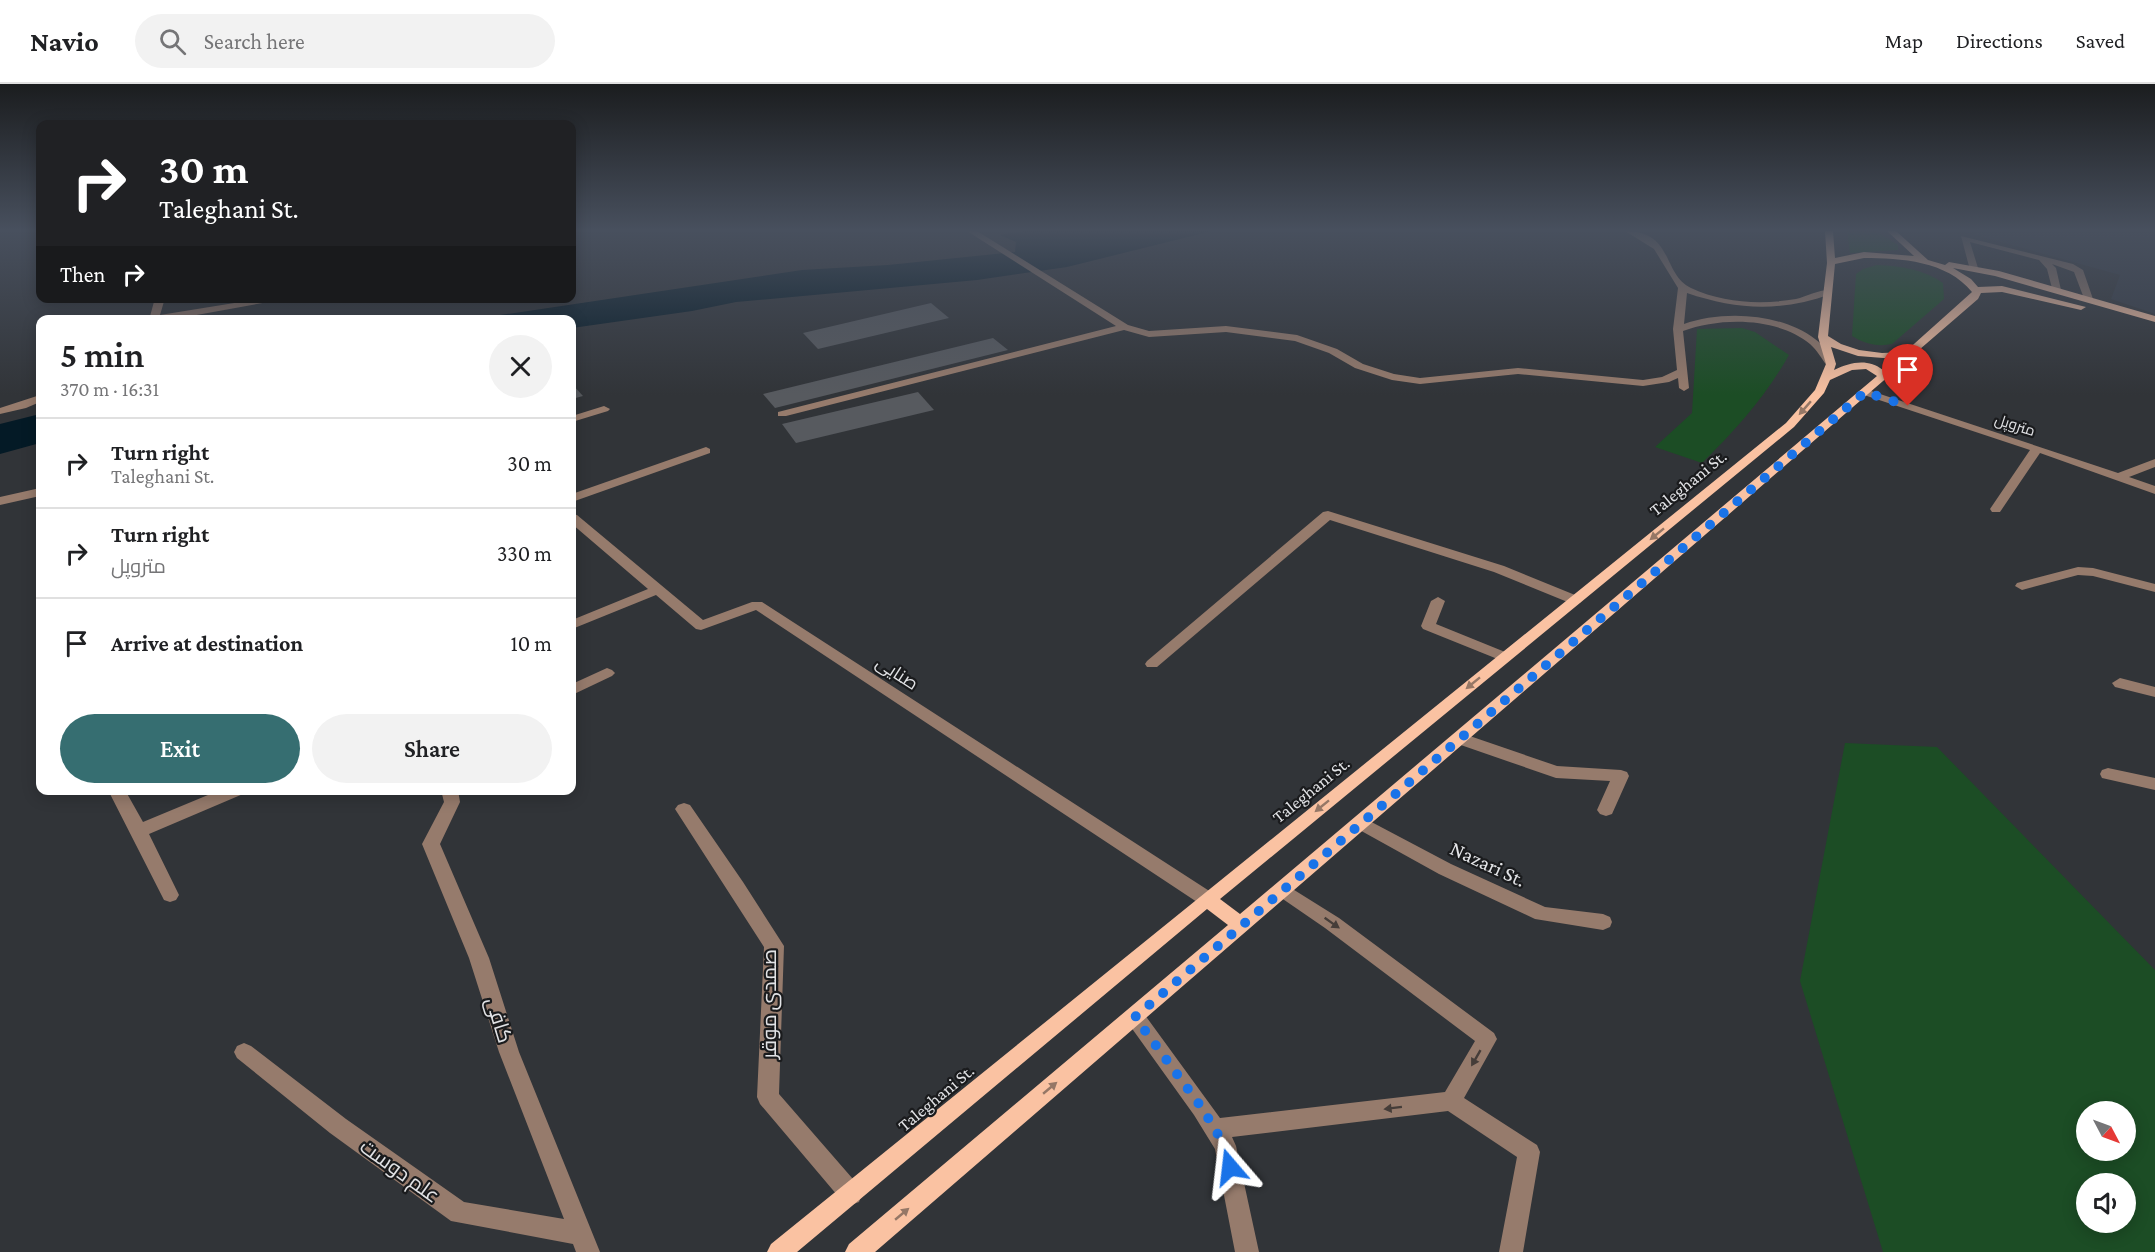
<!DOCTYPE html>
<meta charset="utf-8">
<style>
body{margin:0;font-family:"Crimson Pro",Cairo,serif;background:#f2f2f2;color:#202124;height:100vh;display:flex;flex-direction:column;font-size:22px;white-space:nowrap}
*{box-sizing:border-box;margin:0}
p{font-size:20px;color:#757577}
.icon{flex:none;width:33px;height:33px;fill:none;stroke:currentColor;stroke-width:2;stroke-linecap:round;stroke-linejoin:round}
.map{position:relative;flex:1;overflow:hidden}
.details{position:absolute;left:36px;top:231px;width:540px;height:480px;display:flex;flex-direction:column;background:#fff;border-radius:12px;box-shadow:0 3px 15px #0003}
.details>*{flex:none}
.banner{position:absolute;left:36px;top:36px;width:540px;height:183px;border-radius:12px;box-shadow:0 3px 15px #0003;background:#202124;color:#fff;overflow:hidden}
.needle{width:39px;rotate:131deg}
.fabs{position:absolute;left:2076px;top:1017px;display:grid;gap:12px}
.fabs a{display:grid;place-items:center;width:60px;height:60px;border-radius:50%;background:#fff;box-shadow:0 3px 15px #0003;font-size:30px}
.pin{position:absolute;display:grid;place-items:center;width:51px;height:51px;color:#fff;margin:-62px -26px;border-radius:50% 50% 50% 0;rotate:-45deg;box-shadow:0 0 6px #0007}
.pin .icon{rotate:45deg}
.me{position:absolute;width:66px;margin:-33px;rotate:343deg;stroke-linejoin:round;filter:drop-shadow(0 0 4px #0008)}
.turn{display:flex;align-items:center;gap:21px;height:126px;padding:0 24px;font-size:27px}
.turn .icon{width:78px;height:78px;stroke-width:2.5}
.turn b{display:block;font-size:42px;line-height:51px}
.then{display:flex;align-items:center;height:57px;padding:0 24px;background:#0003;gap:12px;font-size:22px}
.round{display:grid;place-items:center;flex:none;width:63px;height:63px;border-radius:32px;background:#f2f2f2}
.headline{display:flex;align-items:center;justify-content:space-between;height:102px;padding:0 24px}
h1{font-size:36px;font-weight:600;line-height:45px}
.cta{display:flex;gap:12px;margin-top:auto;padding:12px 24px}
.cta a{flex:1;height:69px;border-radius:36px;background:#366e71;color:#fff;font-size:24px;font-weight:600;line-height:69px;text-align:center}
.cta a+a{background:#f2f2f2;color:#202124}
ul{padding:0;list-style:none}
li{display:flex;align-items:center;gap:18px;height:90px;padding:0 24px;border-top:2px solid #e0e0e0}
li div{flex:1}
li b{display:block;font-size:22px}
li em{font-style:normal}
header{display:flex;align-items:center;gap:36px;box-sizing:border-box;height:84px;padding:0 30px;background:#fff;border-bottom:2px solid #e0e0e0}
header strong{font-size:28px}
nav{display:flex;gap:33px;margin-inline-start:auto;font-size:21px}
.search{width:420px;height:54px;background:#f2f2f2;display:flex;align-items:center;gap:15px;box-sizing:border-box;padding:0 21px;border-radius:33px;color:#757577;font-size:22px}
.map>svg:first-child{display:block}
</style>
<header>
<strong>Navio</strong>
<div class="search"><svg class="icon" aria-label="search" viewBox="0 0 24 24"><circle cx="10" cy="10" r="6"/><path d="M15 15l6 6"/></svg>Search here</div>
<nav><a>Map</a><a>Directions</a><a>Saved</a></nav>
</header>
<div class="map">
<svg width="2155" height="1168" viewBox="0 0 2155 1168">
<rect width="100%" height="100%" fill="#313438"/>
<polygon fill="#353b45" points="1973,147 2155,147 2155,230 2111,215 2120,191 1975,151"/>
<g fill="#1c4d25" fill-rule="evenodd">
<polygon points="1847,147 1876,147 1898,161 1898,166 1850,169"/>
<path d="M1877,181C1901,182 1923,185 1943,199L1944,215L1892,260C1877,263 1865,260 1852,252L1856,190L1863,185Z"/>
<path d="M1742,244L1755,248L1789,271C1766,312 1735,347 1702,379L1655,363L1692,329L1697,245Z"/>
<path d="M1845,659L1937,663L2155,886V1168H1883L1800,897ZM2086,1028H2126V1066H2086ZM2086,1100H2126V1138H2086Z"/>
</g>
<g fill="#041a26">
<polygon points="1025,147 1212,147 1067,183 977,196 736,218 692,227 572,244 572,236 467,236 802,186 888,181 1015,168 1016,158 1000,151"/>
<polygon points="40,330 40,359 0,370 0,340"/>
</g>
<g fill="#575a5f">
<polygon points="931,219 949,234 818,265 803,249"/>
<polygon points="993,254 1008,266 775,324 763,310"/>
<polygon points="572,300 583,312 572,315"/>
<polygon points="918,308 934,326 796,359 782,340"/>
</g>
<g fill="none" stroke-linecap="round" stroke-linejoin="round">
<g fill="#967b6c" fill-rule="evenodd">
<path d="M967,147H977L1128,241L1149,247L1226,242L1297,251L1337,265L1363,280L1394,290L1420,294L1518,284L1643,296L1662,293L1677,286L1673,245L1678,204L1654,165L1625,147C1674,147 1662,190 1691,204C1723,219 1761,221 1796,215C1807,212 1820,205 1831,206V210C1781,228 1737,226 1687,209L1684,240C1723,226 1781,229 1815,255C1824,261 1830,271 1836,280L1827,282C1822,275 1817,266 1810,260C1777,233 1721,233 1683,247L1689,304L1684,307L1679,304L1678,294L1669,298L1643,302L1518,290L1420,300L1392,296L1355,284L1329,269L1295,257L1226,248L1149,253L1124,246L786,332H778V328L1116,242Z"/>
<polygon points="1961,152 2073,180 2083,186 2093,215 2085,217 2074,188 2052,180 2056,184 2061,206 2053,208 2047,185 2039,176 1970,158 1978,184 1970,186"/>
<polygon points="155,214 165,214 160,231 265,214 290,214 169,236 149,236"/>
<polygon points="1865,305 2118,389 2155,375 2155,383 2129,393 2155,402 2155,410 2040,369 2000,428 1992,428 1990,425 2030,366 1861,310 1861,306"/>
<polygon points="40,311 40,318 26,324 0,330 0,324"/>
<polygon points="604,322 610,325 608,327 572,338 572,332"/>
<polygon points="706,363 710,365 710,369 572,418 572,410"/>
<polygon points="40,404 40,412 0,421 0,413"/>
<polygon points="1328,427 1504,482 1580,513 1582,516 1580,519 1570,519 1494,488 1330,436 1157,583 1147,583 1145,580 1147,577 1323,428"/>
<polygon points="572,430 577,431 703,536 752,518 762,518 1214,810 1216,815 1214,820 1207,822 1200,820 756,526 701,546 696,545 656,511 572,545 572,536 648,505 572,440"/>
<polygon points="2078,483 2093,484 2155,500 2155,508 2093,492 2078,491 2022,506 2015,502 2017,499"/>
<polygon points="1438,513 1445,517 1436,540 1510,570 1512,573 1510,576 1500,576 1423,545 1421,542 1431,517"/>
<polygon points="607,584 612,586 615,589 612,592 572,611 572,600"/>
<polygon points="2120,594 2155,603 2155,613 2115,603 2112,599"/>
<polygon points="1461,649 1557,682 1621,686 1627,688 1629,692 1612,730 1606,732 1600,730 1597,726 1610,697 1556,694 1455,659 1453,655 1455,651"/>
<polygon points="2108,684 2155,694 2155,706 2102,694 2100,690 2102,686"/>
<polygon points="108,706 125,706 143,738 220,706 245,706 243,710 149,750 179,811 176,816 170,818 164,816"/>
<polygon points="441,706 458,706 460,718 440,760 489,874 519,968 600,1168 576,1168 573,1160 451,1137 330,1049 237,974 234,968 237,962 244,959 251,962 346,1035 464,1118 564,1135 499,968 469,874 422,760 444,718"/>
<polygon points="684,719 690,721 743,798 784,862 779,1010 859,1102 862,1110 859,1118 851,1121 843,1118 760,1020 757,1013 764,863 675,725 678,721"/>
<polygon points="1362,733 1451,780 1545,823 1603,830 1610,833 1612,838 1610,843 1603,846 1535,835 1439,790 1356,744 1353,739 1356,734"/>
<polygon points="1283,799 1339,834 1494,949 1497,955 1464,1014 1537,1061 1540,1068 1523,1168 1499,1168 1517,1073 1448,1027 1232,1053 1236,1062 1259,1168 1235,1168 1215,1065 1194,1031 1128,939 1125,933 1128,927 1135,924 1142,927 1220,1034 1445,1008 1475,957 1325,844 1277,811 1274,806 1277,801"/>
</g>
<path fill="#fac2a2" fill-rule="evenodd" d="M1825,147H1833L1835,174L1864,168L1914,172L1887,147H1896L1928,176L1945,181L1949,178L1999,187L2155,232V238L1995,192L1953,184L1971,195L1978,203L2002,202L2086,223L2081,226L2002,208L1981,209L1978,215L875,1168H845L849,1160L1228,841L1207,825L797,1168H767L771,1160L1786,339L1815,306L1826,280L1818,253L1827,179ZM1864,174C1901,174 1947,177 1972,208L1905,268L1882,269L1859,266L1841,260L1828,252L1835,180ZM1831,263L1858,272L1896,275L1883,286C1868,274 1850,278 1834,286L1836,280ZM1866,285L1877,292L1240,830L1220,815L1794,343L1824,309L1830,296L1852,286Z"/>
</g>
<defs><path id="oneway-solid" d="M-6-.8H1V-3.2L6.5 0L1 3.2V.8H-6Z" transform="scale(1.5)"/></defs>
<g fill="#957766">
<use href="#oneway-solid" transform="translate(1805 324) rotate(131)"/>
<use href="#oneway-solid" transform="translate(1657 450) rotate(141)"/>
<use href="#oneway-solid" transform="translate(1473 599) rotate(141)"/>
<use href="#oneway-solid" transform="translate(1322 722) rotate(141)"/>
<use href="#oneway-solid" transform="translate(1050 1004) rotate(-40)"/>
<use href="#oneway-solid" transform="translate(902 1130) rotate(-40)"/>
</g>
<g fill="#453d39">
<use href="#oneway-solid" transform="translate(1332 839) rotate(35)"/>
<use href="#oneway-solid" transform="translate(1476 974) rotate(120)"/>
<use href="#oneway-solid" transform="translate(1393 1024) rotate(173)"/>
</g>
<linearGradient id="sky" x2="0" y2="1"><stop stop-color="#1b1d1f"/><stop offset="0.47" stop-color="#48505e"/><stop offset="1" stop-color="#48505e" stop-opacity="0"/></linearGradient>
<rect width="2155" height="311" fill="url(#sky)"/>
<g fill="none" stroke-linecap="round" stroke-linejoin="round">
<polyline stroke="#1a73e8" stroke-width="10" stroke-dasharray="0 18" points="1230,1083 1225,1062 1202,1024 1135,933 1865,308 1908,322"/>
</g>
<g text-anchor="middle" stroke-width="4.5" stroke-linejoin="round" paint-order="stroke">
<g font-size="15" fill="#e2e3e6" stroke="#1a1b1d">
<text transform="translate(2015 341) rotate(18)" y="5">متروپل</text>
</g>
<g font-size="18" fill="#e2e3e6" stroke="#1a1b1d">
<text transform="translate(1688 399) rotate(-39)" y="6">Taleghani St.</text>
<text transform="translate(897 589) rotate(33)" y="6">صنایی</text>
<text transform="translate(1311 706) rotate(-39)" y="6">Taleghani St.</text>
<text transform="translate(936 1014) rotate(-40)" y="6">Taleghani St.</text>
</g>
<g font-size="21" fill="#e2e3e6" stroke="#1a1b1d">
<text transform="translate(1488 780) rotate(25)" y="7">Nazari St.</text>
<text transform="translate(769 920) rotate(-90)" y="7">صمدی موقر</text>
<text transform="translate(499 936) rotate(73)" y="7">کافی</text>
<text transform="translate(400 1087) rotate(36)" y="7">علم دوست</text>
</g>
</g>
</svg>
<div class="fabs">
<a><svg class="needle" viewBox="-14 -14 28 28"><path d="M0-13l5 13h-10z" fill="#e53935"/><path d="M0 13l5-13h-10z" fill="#757577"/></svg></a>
<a><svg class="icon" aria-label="sound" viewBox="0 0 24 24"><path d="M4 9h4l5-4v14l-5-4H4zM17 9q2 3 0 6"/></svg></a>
</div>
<div class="pin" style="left:1908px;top:322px;background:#d93025"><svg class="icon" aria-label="arrive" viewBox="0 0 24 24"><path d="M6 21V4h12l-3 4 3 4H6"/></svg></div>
<svg class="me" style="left:1230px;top:1083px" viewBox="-20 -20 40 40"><path d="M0-17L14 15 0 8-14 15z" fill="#1a73e8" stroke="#fff" stroke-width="4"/></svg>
<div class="banner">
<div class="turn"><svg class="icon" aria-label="right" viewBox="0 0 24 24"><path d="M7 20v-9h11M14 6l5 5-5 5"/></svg><div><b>30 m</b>Taleghani St.</div></div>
<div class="then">Then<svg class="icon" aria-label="right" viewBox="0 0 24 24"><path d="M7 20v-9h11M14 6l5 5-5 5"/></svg></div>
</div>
<section class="details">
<div class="headline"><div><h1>5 min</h1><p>370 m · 16:31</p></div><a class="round"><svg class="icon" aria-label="close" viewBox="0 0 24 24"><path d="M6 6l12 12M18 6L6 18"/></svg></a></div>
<ul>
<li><svg class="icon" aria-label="right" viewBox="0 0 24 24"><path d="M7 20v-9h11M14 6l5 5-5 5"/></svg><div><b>Turn right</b><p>Taleghani St.</p></div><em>30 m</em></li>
<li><svg class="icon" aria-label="right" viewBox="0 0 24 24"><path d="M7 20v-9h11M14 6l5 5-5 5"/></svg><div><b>Turn right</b><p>متروپل</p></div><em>330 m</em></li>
<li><svg class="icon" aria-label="arrive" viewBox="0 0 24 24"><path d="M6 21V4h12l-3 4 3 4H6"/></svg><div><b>Arrive at destination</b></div><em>10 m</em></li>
</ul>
<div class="cta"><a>Exit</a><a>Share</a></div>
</section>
</div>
